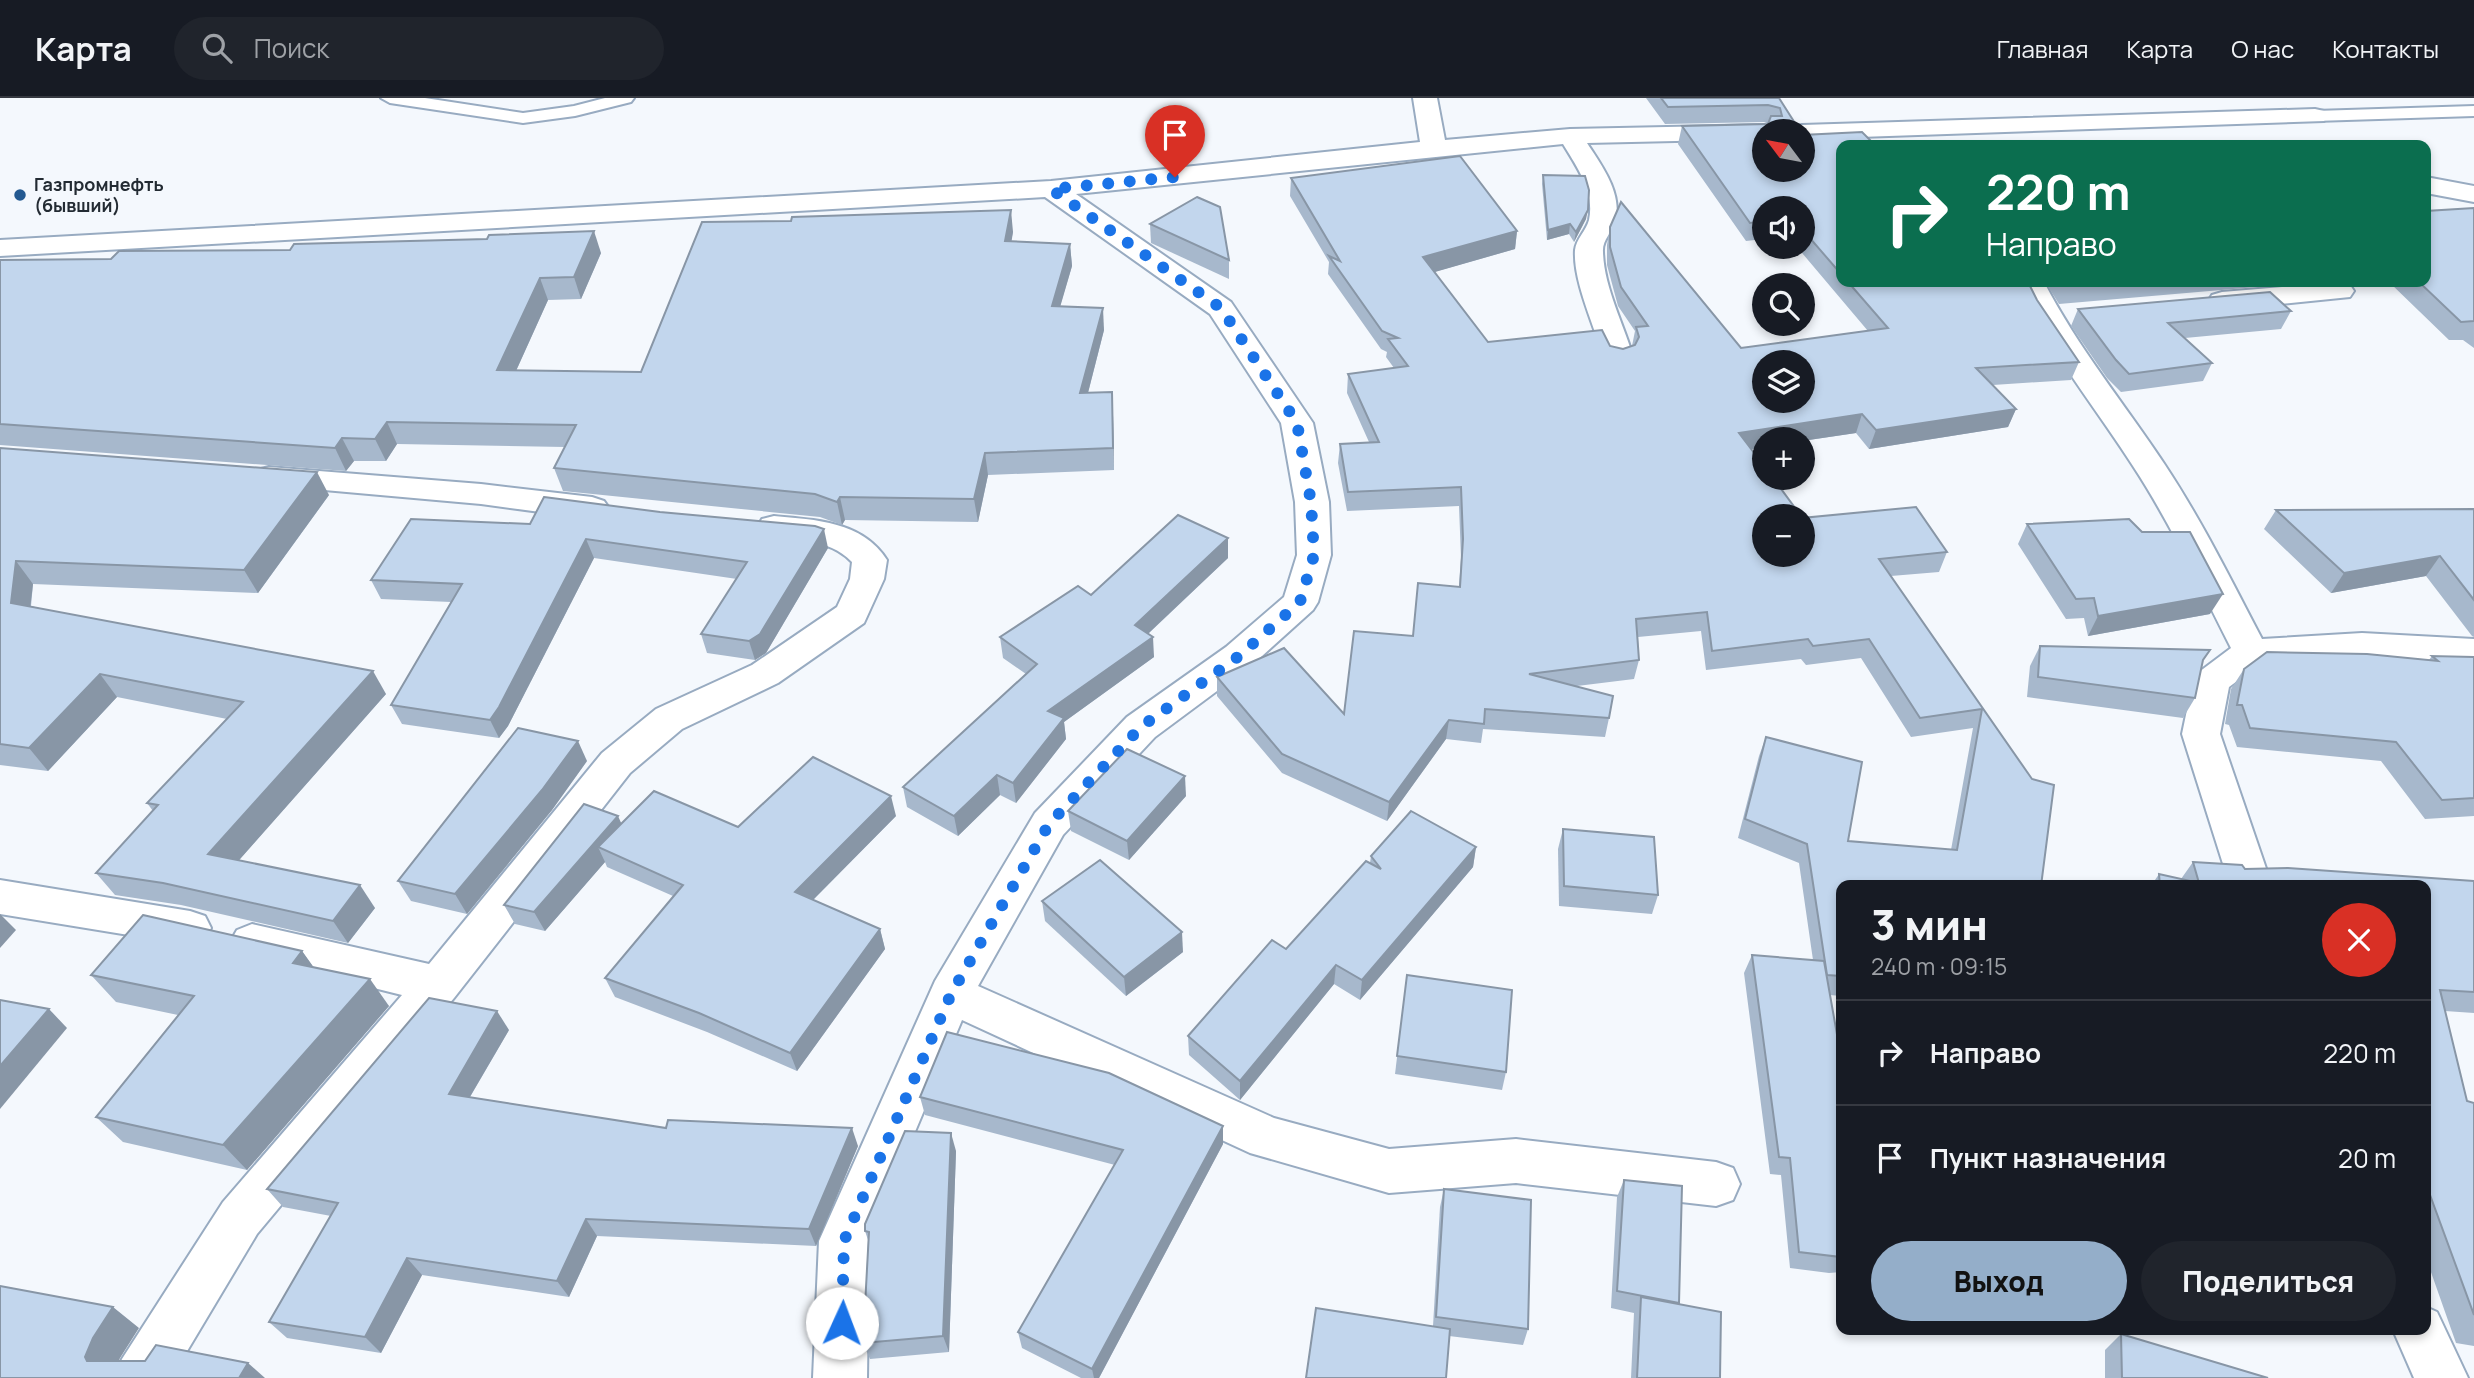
<!DOCTYPE html>
<html lang="ru">
<meta charset="utf-8">
<style>
body{margin:0;font-family:Manrope,sans-serif;background:#20242c;color:#f1f3f6;height:100vh;display:flex;flex-direction:column;font-size:26px;white-space:nowrap}
*{box-sizing:border-box;margin:0}
p{font-size:23px;color:#9ea1a6}
.icon{flex:none;width:38px;height:38px;fill:none;stroke:currentColor;stroke-width:2;stroke-linecap:round;stroke-linejoin:round}
.map{position:relative;flex:1;overflow:hidden}
.sheet{position:absolute;left:1836px;top:782px;width:595px;height:455px;display:flex;flex-direction:column;background:#171b24;border-radius:14px;box-shadow:0 4px 10px #0003}
.sheet>*{flex:none}
.hud{position:absolute;left:1836px;top:42px;width:595px;height:147px;border-radius:14px;box-shadow:0 4px 10px #0003;background:#0b6e4f;color:#fff;overflow:hidden}
.needle{width:46px;rotate:302deg}
.controls{position:absolute;left:1752px;top:21px;display:grid;gap:14px}
.controls a{display:grid;place-items:center;width:63px;height:63px;border-radius:50%;background:#171b24;box-shadow:0 4px 10px #0003;font-size:35px}
.pin{position:absolute;display:grid;place-items:center;width:60px;height:60px;color:#fff;margin:-72px -30px;border-radius:50% 50% 50% 0;rotate:-45deg;box-shadow:0 0 7px #0007}
.pin .icon{rotate:45deg}
.me{position:absolute;width:77px;margin:-38px;rotate:2deg;stroke-linejoin:round;filter:drop-shadow(0 0 5px #0008)}
.turn{display:flex;align-items:center;gap:24px;height:147px;padding:0 35px;font-size:32px}
.turn .icon{width:91px;height:91px;stroke-width:2.5}
.turn b{display:block;font-size:49px;line-height:60px}
.round{display:grid;place-items:center;flex:none;width:74px;height:74px;border-radius:37px;background:#20242c}
.overview{display:flex;align-items:center;justify-content:space-between;height:119px;padding:0 35px}
h1{font-size:42px;font-weight:800;line-height:52px}
.primary-button{display:flex;gap:14px;margin-top:auto;padding:14px 35px}
.primary-button a{flex:1;height:80px;border-radius:42px;background:#94aec9;color:#111;font-size:28px;font-weight:800;line-height:80px;text-align:center}
.primary-button a+a{background:#20242c;color:#f1f3f6}
ul{padding:0;list-style:none}
li{display:flex;align-items:center;gap:21px;height:105px;padding:0 35px;border-top:2px solid #363941}
li div{flex:1}
li b{display:block;font-size:26px}
li em{font-style:normal}
header{display:flex;align-items:center;gap:42px;box-sizing:border-box;height:98px;padding:0 35px;background:#171b24;border-bottom:2px solid #363941}
header strong{font-size:33px}
nav{display:flex;gap:38px;margin-inline-start:auto;font-size:24px}
.search{width:490px;height:63px;background:#20242c;display:flex;align-items:center;gap:18px;box-sizing:border-box;padding:0 24px;border-radius:38px;color:#9ea1a6;font-size:26px}
.map>svg:first-child{display:block}
</style>
<header>
<strong>Карта</strong>
<div class="search"><svg class="icon" aria-label="search" viewBox="0 0 24 24"><circle cx="10" cy="10" r="6"/><path d="M15 15l6 6"/></svg>Поиск</div>
<nav><a>Главная</a><a>Карта</a><a>О нас</a><a>Контакты</a></nav>
</header>
<div class="map">
<svg width="2474" height="1280" viewBox="0 0 2474 1280">
<rect width="100%" height="100%" fill="#f4f8fd"/>
<g fill="none" stroke-linecap="round" stroke-linejoin="round">
<defs>
<g id="lane">
<polygon points="381,0 425,0 523,15 574,8 605,0 634,0 631,4 575,18 523,25 390,5"/>
<polygon points="2474,8 2474,18 2315,23 2306,18 2315,13"/>
</g>
<g id="street">
<path d="M1413,0H1437L1445,42L1570,31L1764,27L1773,29L1776,33H1764V41L1587,45C1602,68 1623,96 1615,124C1612,135 1602,142 1603,154C1604,189 1623,225 1633,258L1629,264L1618,267L1607,264L1603,258C1594,227 1573,183 1575,152C1576,141 1586,133 1589,122C1595,94 1577,69 1563,46L1076,96L1231,204L1313,325L1329,404L1331,457L1318,504L1313,512L1252,567L1155,639L1063,737L978,888L1274,1020L1389,1051L1516,1041L1716,1064L1733,1070L1740,1086L1733,1102L1716,1108L1516,1085L1389,1095L1250,1055L962,922L869,1143L867,1280H813L819,1143L935,883L1035,715L1127,619L1226,549L1284,499L1297,457L1295,404L1281,325L1210,216L1045,99L0,158V142L1051,83L1420,44Z"/>
<polygon points="2315,11 2324,13 2327,18 2324,23 1802,41 1802,33 1790,33 1793,29 1802,27"/>
<polygon points="2426,79 2474,88 2474,104 2426,95"/>
<path d="M2016,184H2044C2078,250 2124,305 2165,367C2202,423 2231,482 2262,541L2362,535L2474,541V567L2362,561L2260,566L2229,589L2220,636L2272,788H2230L2182,636L2193,583L2199,574L2231,550C2200,489 2171,426 2133,368C2093,306 2048,251 2016,184Z"/>
<polygon points="2340,184 2350,187 2354,193 2350,199 2222,212 2212,209 2208,203 2212,197 2222,194"/>
<polygon points="269,369 481,386 592,399 604,403 609,410 604,417 592,421 481,406 257,386 253,379 257,372"/>
<path d="M774,418C816,422 862,423 887,462L884,481L864,525L778,585L682,631L630,675L454,900L257,1136L171,1280H114L122,1261L223,1104L402,897L237,856L230,844L237,832L252,826L429,866L602,655L656,611L752,567L837,509L850,481L852,464C827,438 794,445 762,437L757,429L762,421Z"/>
<polygon points="0,782 190,813 205,818 211,830 205,842 190,847 0,816"/>
<polygon points="2426,1209 2437,1214 2468,1280 2414,1280 2393,1232 2426,1232"/>
</g>
</defs>
<use href="#lane" stroke="#98abc1" stroke-width="4"/>
<use href="#street" stroke="#98abc1" stroke-width="4"/>
<use href="#lane" fill="#fff" fill-rule="evenodd"/>
<use href="#street" fill="#fff" fill-rule="evenodd"/>
</g>
<g fill="#a7b8cc">
<polygon points="1646,0 1779,0 1800,33 1764,33 1841,47 1841,184 2028,184 2037,202 2079,264 2071,282 1993,287 2016,311 2008,329 1869,351 1856,335 1802,343 1802,341 1764,341 1764,349 1751,351 1764,418 1947,454 1939,474 1891,478 2032,681 2041,788 1841,788 1841,898 1830,897 1841,959 1841,1174 1829,1175 1790,1170 1781,1077 1770,1076 1744,875 1752,857 1813,862 1799,765 1738,740 1759,658 1766,639 1848,743 1951,752 1973,630 1911,639 1861,560 1806,567 1801,561 1706,572 1701,533 1638,539 1639,562 1634,581 1577,588 1609,620 1605,639 1483,631 1481,645 1446,641 1387,723 1282,675 1217,598 1217,579 1344,616 1413,538 1459,489 1461,460 1459,408 1347,413 1338,365 1340,346 1369,344 1347,295 1348,276 1394,270 1386,259 1387,254 1381,251 1328,176 1329,164 1290,98 1291,80 1517,133 1515,151 1434,174 1488,244 1610,248 1623,251 1632,248 1635,233 1618,208 1607,167 1607,147 1610,129 1741,250 1868,233 1797,149 1802,149 1802,110 1764,110 1764,141 1746,143 1678,46 1682,28 1769,26 1764,24 1665,26"/>
<polygon points="1543,77 1586,121 1574,144 1569,136 1547,142 1542,86"/>
<polygon points="2474,110 2474,250 2463,242 2449,242 2389,184 2426,184"/>
<polygon points="1150,126 1229,162 1229,181 1151,145"/>
<polygon points="1013,134 1011,143 1070,146 1072,168 1060,208 1104,232 1088,295 1113,317 1114,372 988,377 978,424 845,422 842,427 820,419 563,393 554,370 565,349 397,346 386,363 354,363 346,373 0,347 0,162 111,161 601,155 581,201 548,202 516,273 641,274"/>
<polygon points="2045,184 2313,184 2059,206"/>
<polygon points="2347,184 2377,184 2352,186"/>
<polygon points="2078,211 2291,213 2281,231 2185,240 2212,265 2203,283 2121,294 2107,280 2071,228"/>
<polygon points="0,350 329,397 258,495 33,486 31,508 386,596 239,762 375,810 348,845 181,807 115,797 96,775 153,713 147,705 227,621 117,599 48,673 0,667"/>
<polygon points="2474,411 2474,539 2472,538 2426,478 2331,495 2264,431 2276,412"/>
<polygon points="411,421 828,450 766,555 755,562 707,555 701,536 737,481 594,460 508,628 499,640 402,626 391,607 451,504 381,501 371,482"/>
<polygon points="2027,426 2210,516 2088,538 2084,520 2066,521 2018,446"/>
<polygon points="1228,440 1228,460 1148,536 1154,559 1064,624 1066,641 1016,705 1000,697 958,738 907,709 903,689 1026,576 1003,560 1000,539 1091,497"/>
<polygon points="2040,548 2203,563 2195,600 2183,620 2027,599 2030,568"/>
<polygon points="2432,558 2474,559 2474,718 2425,721 2381,663 2237,649 2229,627 2225,626 2231,591 2244,571 2429,562"/>
<polygon points="587,663 552,712 467,816 411,803 398,783"/>
<polygon points="1186,698 1129,762 1071,733 1068,713"/>
<polygon points="896,718 813,802 880,831 885,851 797,973 707,934 615,899 605,880 673,798 607,769 605,764 545,833 515,826 504,807 622,726 738,729"/>
<polygon points="1563,731 1658,797 1652,816 1559,808 1558,751"/>
<polygon points="1476,749 1473,769 1360,902 1334,886 1240,1002 1189,957 1188,938 1286,851 1370,765 1371,758"/>
<polygon points="2193,764 2245,771 2474,783 2474,915 2445,913 2467,1003 2474,1005 2474,1248 2456,1245 2426,1160 2426,788 2151,788 2159,776 2181,781"/>
<polygon points="1042,803 1183,854 1126,898 1045,823"/>
<polygon points="302,853 314,870 389,908 247,1072 123,1044 96,1019 178,917 116,904 91,877"/>
<polygon points="1407,877 1506,974 1502,992 1395,976"/>
<polygon points="509,932 470,999 666,1030 858,1048 816,1148 597,1138 569,1199 422,1177 381,1255 287,1240 269,1224 331,1118 283,1109 267,1091"/>
<polygon points="920,999 1223,1046 1099,1280 1081,1280 1022,1250 1018,1234 1115,1067 925,1017"/>
<polygon points="956,1053 949,1254 870,1261 863,1245 868,1142 865,1133"/>
<polygon points="1624,1082 1679,1206 1720,1280 1631,1280 1634,1215 1611,1210 1617,1099"/>
<polygon points="1444,1091 1528,1231 1523,1247 1449,1238 1433,1228 1440,1109"/>
<polygon points="2121,1236 2268,1280 2105,1280 2105,1252"/>
</g>
<g fill="#8896a6">
<polygon points="1011,112 1013,134 1008,165 1005,143"/>
<polygon points="1588,112 1586,121 1574,144 1576,134"/>
<polygon points="1570,126 1569,136 1547,142 1548,132"/>
<polygon points="594,133 601,155 581,201 574,179"/>
<polygon points="1517,133 1515,151 1421,178 1423,159"/>
<polygon points="1070,146 1072,168 1054,230 1052,208"/>
<polygon points="540,180 548,202 506,295 497,272"/>
<polygon points="1103,210 1104,232 1082,318 1080,295"/>
<polygon points="1112,294 1113,317 1114,372 1113,350"/>
<polygon points="2016,311 2008,329 1869,351 1876,332"/>
<polygon points="1862,316 1856,335 1802,343 1802,341 1764,341 1764,349 1734,354 1739,335"/>
<polygon points="387,324 397,346 386,363 375,341"/>
<polygon points="342,340 354,363 346,373 335,350"/>
<polygon points="985,355 988,377 978,424 974,401"/>
<polygon points="317,374 329,397 258,495 244,472"/>
<polygon points="840,399 845,422 842,427 837,404"/>
<polygon points="824,431 828,450 766,555 755,562 749,543"/>
<polygon points="1228,440 1228,460 1136,547 1135,527"/>
<polygon points="586,441 594,460 508,628 499,640 490,622"/>
<polygon points="2440,458 2426,478 2331,495 2344,475"/>
<polygon points="16,463 33,486 28,528 11,505"/>
<polygon points="2223,496 2210,516 2088,538 2098,518"/>
<polygon points="1153,539 1154,559 1064,624 1066,641 1016,705 1013,685 1048,613"/>
<polygon points="373,573 386,596 225,778 208,756"/>
<polygon points="100,576 117,599 48,673 29,650"/>
<polygon points="1449,622 1446,641 1387,723 1389,704"/>
<polygon points="578,643 587,663 552,712 467,816 455,796"/>
<polygon points="997,677 1000,697 958,738 954,718"/>
<polygon points="1185,678 1186,698 1129,762 1127,743"/>
<polygon points="891,698 896,718 801,814 795,794"/>
<polygon points="618,718 627,738 598,749 605,764 545,833 534,814"/>
<polygon points="1476,749 1473,769 1360,902 1362,882"/>
<polygon points="360,787 375,810 348,845 333,823"/>
<polygon points="0,816 16,832 0,850"/>
<polygon points="880,831 885,851 797,973 790,955"/>
<polygon points="1182,834 1183,854 1126,898 1124,879"/>
<polygon points="302,853 322,881 293,865"/>
<polygon points="1336,867 1334,886 1240,1002 1240,983"/>
<polygon points="370,881 389,908 247,1072 223,1047"/>
<polygon points="49,911 67,930 0,1011 0,968"/>
<polygon points="497,913 509,932 461,1014 449,996"/>
<polygon points="1223,1028 1223,1046 1099,1280 1094,1280 1092,1271"/>
<polygon points="852,1030 858,1048 816,1148 809,1131"/>
<polygon points="951,1035 956,1053 949,1254 943,1238"/>
<polygon points="586,1121 597,1138 569,1199 557,1183"/>
<polygon points="407,1160 422,1177 381,1255 365,1239"/>
<polygon points="113,1209 139,1230 120,1260 112,1279 87,1263 85,1259 93,1240"/>
<polygon points="248,1265 265,1280 239,1280"/>
</g>
<g fill="#c2d6ed" stroke="#8896a6" stroke-width="2" fill-rule="evenodd">
<polygon points="1661,0 1779,0 1800,33 1764,33 1764,72 1802,72 1802,37 1862,34 1875,47 1841,47 1841,176 1802,131 1802,110 1764,110 1764,123 1750,125 1682,28 1768,26 1771,18 1782,18 1780,10 1768,7 1668,9"/>
<path d="M1460,58L1517,133L1423,159L1488,244L1602,232L1610,248L1623,251L1635,247L1639,239L1636,229L1648,228L1621,189L1610,149V129L1621,104L1741,250L1888,230L1848,184H2028L2037,202L2079,264L1976,270L2016,311L1876,332L1862,316L1739,335L1764,368V380H1773L1801,418H1764V457H1802V420L1916,409L1947,454L1879,461L2032,681L2054,687L2041,788H1841V878L1827,877L1807,746L1745,721L1766,639L1862,664L1848,743L1957,752L1982,611L1920,620L1869,541L1813,548L1808,541L1712,553L1707,514L1636,521L1639,562L1529,576L1613,598L1609,620L1485,611L1484,626L1449,622L1389,704L1282,656L1217,579L1284,550L1344,616L1354,533L1413,538L1418,485L1460,489L1463,441L1461,389L1348,394L1340,346L1379,344L1348,276L1408,268L1388,241L1398,240L1382,233L1329,158L1340,163L1291,80ZM1764,264H1802V303H1764Z"/>
<polygon points="1543,77 1585,78 1589,92 1588,112 1576,134 1570,126 1548,132"/>
<polygon points="1197,99 1220,109 1229,162 1150,126"/>
<polygon points="2474,110 2474,223 2461,224 2419,184 2426,184 2426,113"/>
<polygon points="1011,112 1005,143 1070,146 1052,208 1103,210 1080,295 1112,294 1113,350 985,355 974,401 840,399 837,404 815,396 554,370 576,327 387,324 375,341 342,340 335,350 0,326 0,162 111,161 119,153 290,152 294,146 487,141 489,137 594,133 574,179 540,180 497,272 641,274 702,124 791,123 792,119"/>
<polygon points="2064,184 2114,184 2066,188"/>
<polygon points="2270,194 2291,213 2168,225 2212,265 2129,276 2116,262 2078,211"/>
<polygon points="0,350 317,374 244,472 16,463 11,505 373,573 208,756 360,787 333,823 163,785 96,775 158,707 147,705 243,604 100,576 29,650 0,646"/>
<polygon points="544,399 660,414 815,428 824,431 760,536 749,543 701,536 747,464 586,441 499,609 490,622 391,607 462,486 371,482 411,421 530,426"/>
<polygon points="2474,411 2474,502 2440,458 2344,475 2276,412"/>
<polygon points="1178,417 1228,440 1135,527 1153,539 1048,613 1064,620 1013,685 997,677 954,718 903,689 1037,566 1000,539 1078,488 1091,497"/>
<polygon points="2129,421 2142,434 2190,434 2223,496 2098,518 2094,500 2076,501 2027,426"/>
<polygon points="2040,548 2210,552 2203,562 2195,600 2038,579"/>
<polygon points="2267,554 2367,556 2438,563 2432,558 2474,559 2474,700 2442,702 2396,644 2250,630 2242,607 2237,607 2244,571"/>
<polygon points="518,630 578,643 542,692 455,796 398,783"/>
<polygon points="1127,651 1185,678 1127,743 1068,713"/>
<polygon points="813,659 891,698 795,794 880,831 790,955 699,915 605,880 683,787 598,749 654,693 738,729"/>
<polygon points="584,706 618,718 534,814 504,807"/>
<polygon points="1411,713 1476,749 1362,882 1336,867 1240,983 1188,938 1272,842 1286,851 1366,763 1381,771 1371,758"/>
<polygon points="1563,731 1654,739 1658,797 1564,788"/>
<polygon points="1100,762 1182,834 1124,879 1042,803"/>
<polygon points="2193,764 2242,767 2245,771 2288,770 2474,783 2474,894 2440,892 2467,1003 2474,1005 2474,1217 2426,1086 2426,788 2160,788 2159,776 2199,785"/>
<polygon points="143,817 302,853 293,865 370,881 223,1047 96,1019 194,898 91,877"/>
<polygon points="1752,857 1824,863 1841,959 1841,1159 1799,1154 1790,1060 1779,1059"/>
<polygon points="1407,877 1512,892 1506,974 1397,958"/>
<polygon points="429,900 497,913 449,996 666,1030 668,1022 852,1030 809,1131 586,1121 557,1183 407,1160 365,1239 269,1224 338,1105 267,1091"/>
<polygon points="0,902 49,911 0,968"/>
<polygon points="947,934 1109,975 1223,1028 1092,1271 1018,1234 1123,1052 920,999"/>
<polygon points="905,1033 951,1035 943,1238 863,1245 869,1134 865,1133 865,1126"/>
<polygon points="1624,1082 1682,1088 1679,1205 1617,1193"/>
<polygon points="1444,1091 1531,1102 1528,1231 1436,1219"/>
<polygon points="0,1188 113,1209 93,1240 85,1259 87,1263 145,1263 156,1247 248,1265 239,1280 0,1280"/>
<polygon points="1641,1199 1721,1214 1720,1280 1637,1280"/>
<polygon points="1316,1210 1450,1231 1446,1280 1306,1280"/>
<polygon points="2121,1236 2268,1280 2122,1280"/>
</g>
<g fill="none" stroke-linecap="round" stroke-linejoin="round">
<polyline stroke="#1a73e8" stroke-width="12" stroke-dasharray="0 21.6" points="842,1225 844,1143 951,896 1049,726 1141,629 1239,558 1300,504 1314,457 1311,404 1297,325 1221,210 1051,91 1175,79"/>
</g>
<circle fill="#235991" stroke="#f4f8fd" stroke-width="2.5" cx="20" cy="97" r="7"/>
<g text-anchor="middle" stroke-width="5" stroke-linejoin="round" paint-order="stroke">
<g font-size="18" font-weight="bold" fill="#232b33" stroke="#f4f8fd" text-anchor="start">
<text x="34" y="93">Газпромнефть<tspan x="34" dy="21">(бывший)</tspan></text>
</g>
</g>
</svg>
<div class="controls">
<a><svg class="needle" viewBox="-14 -14 28 28"><path d="M0-13l5 13h-10z" fill="#e53935"/><path d="M0 13l5-13h-10z" fill="#9ea1a6"/></svg></a>
<a><svg class="icon" aria-label="sound" viewBox="0 0 24 24"><path d="M4 9h4l5-4v14l-5-4H4zM17 9q2 3 0 6"/></svg></a>
<a><svg class="icon" aria-label="search" viewBox="0 0 24 24"><circle cx="10" cy="10" r="6"/><path d="M15 15l6 6"/></svg></a>
<a><svg class="icon" aria-label="layers" viewBox="0 0 24 24"><path d="M12 4l9 5-9 5-9-5zM3 14l9 5 9-5"/></svg></a>
<a>+</a>
<a>−</a>
</div>
<div class="pin" style="left:1175px;top:79px;background:#d93025"><svg class="icon" aria-label="arrive" viewBox="0 0 24 24"><path d="M6 21V4h12l-3 4 3 4H6"/></svg></div>
<svg class="me" style="left:842px;top:1225px" viewBox="-20 -20 40 40"><circle r="19" fill="#fff"/><path d="M0-13L10 11 0 6-10 11z" fill="#1a73e8"/></svg>
<div class="hud">
<div class="turn"><svg class="icon" aria-label="right" viewBox="0 0 24 24"><path d="M7 20v-9h11M14 6l5 5-5 5"/></svg><div><b>220 m</b>Направо</div></div>
</div>
<section class="sheet">
<div class="overview"><div><h1>3 мин</h1><p>240 m · 09:15</p></div><a class="round" style="background:#d93025;color:#fff"><svg class="icon" aria-label="close" viewBox="0 0 24 24"><path d="M6 6l12 12M18 6L6 18"/></svg></a></div>
<ul>
<li><svg class="icon" aria-label="right" viewBox="0 0 24 24"><path d="M7 20v-9h11M14 6l5 5-5 5"/></svg><div><b>Направо</b></div><em>220 m</em></li>
<li><svg class="icon" aria-label="arrive" viewBox="0 0 24 24"><path d="M6 21V4h12l-3 4 3 4H6"/></svg><div><b>Пункт назначения</b></div><em>20 m</em></li>
</ul>
<div class="primary-button"><a>Выход</a><a>Поделиться</a></div>
</section>
</div>
